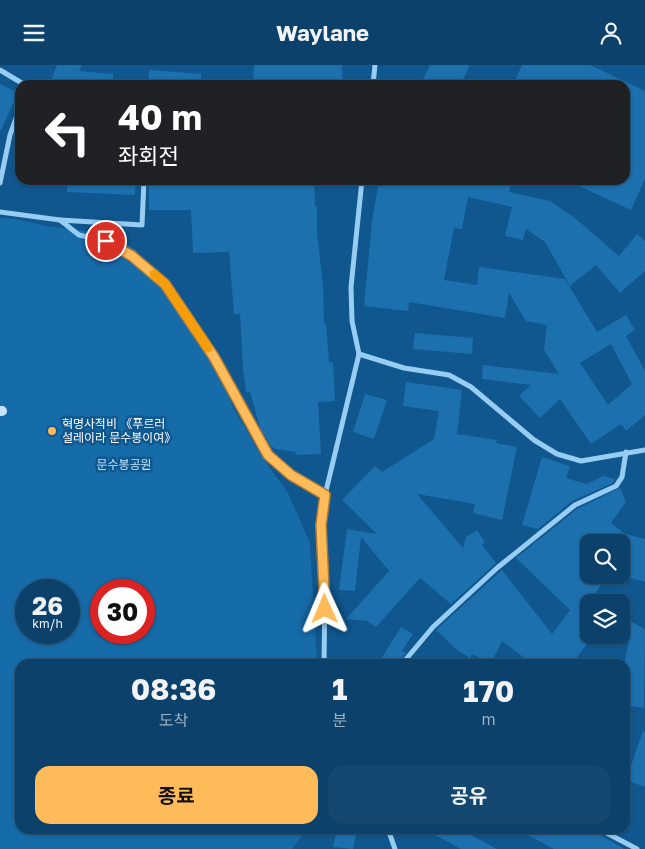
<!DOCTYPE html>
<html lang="ko">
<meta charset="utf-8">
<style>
body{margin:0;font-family:"Golos Text","Noto Sans KR",sans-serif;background:#144870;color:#f1f3f6;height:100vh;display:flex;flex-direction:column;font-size:19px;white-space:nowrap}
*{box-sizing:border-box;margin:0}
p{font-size:16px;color:#9aafc1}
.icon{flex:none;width:28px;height:28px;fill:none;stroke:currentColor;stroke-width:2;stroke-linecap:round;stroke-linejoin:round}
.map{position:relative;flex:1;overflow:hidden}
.panel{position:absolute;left:15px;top:594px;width:615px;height:175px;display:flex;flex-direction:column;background:#0b416a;border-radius:15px;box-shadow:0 1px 4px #0004,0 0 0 1px #2b5a7e}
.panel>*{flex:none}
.banner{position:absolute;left:15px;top:15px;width:615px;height:105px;border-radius:15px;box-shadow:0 1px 4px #0004,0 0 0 1px #2b5a7e;background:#202124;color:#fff;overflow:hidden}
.tools{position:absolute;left:580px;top:469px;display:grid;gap:10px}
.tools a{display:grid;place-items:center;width:50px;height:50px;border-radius:10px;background:#0b416a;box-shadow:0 1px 4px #0004,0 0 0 1px #2b5a7e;font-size:25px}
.speed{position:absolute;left:15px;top:514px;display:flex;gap:10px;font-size:25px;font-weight:700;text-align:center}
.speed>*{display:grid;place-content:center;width:65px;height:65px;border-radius:50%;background:#0b416a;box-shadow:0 1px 4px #0004,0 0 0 1px #2b5a7e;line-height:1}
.speed small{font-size:12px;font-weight:400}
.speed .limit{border:8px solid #d22;background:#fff;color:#111}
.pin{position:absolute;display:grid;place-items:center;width:42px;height:42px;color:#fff;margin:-21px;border:2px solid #fff;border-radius:50%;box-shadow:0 1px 5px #0007}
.me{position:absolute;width:55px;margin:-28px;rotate:359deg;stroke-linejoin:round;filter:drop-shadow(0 0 4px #0008)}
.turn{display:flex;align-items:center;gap:18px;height:105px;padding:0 20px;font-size:22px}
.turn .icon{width:65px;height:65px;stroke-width:2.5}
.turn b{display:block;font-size:35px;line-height:42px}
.eta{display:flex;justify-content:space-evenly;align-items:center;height:85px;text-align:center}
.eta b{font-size:30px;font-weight:700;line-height:35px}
.button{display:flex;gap:10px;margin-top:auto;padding:10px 20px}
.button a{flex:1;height:58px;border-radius:15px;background:#ffba59;color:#111;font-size:20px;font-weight:700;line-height:58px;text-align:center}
.button a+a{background:#144870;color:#f1f3f6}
header{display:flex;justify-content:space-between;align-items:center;height:65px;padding:0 20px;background:#0b416a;font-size:22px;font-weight:700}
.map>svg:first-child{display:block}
</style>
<header><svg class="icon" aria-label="menu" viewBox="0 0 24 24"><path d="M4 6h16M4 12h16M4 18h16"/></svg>Waylane<svg class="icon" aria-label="person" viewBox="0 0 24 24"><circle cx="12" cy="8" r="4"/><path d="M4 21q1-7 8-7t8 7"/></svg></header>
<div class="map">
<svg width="645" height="784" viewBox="0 0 645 784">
<rect width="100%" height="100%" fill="#0f578e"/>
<path fill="#166ba9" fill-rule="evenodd" d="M0,153L15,154L46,161L112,169L136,185L210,284L234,344L262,392L288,428L310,478L317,599H20V764H307L292,784H0ZM26,525H69V568H26ZM101,525H144V568H101Z"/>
<g fill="#1c70ae" fill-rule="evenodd">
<polygon points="57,0 82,0 79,6 113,9 113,20 49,20"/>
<polygon points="254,0 342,0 343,20 277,20 277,18 253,16"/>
<polygon points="430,0 470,0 460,20 420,20"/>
<polygon points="522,0 590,0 645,26 645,114 631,145 566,115 625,115 625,20 513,20"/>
<polygon points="149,5 201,9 201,20 148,20"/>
<polygon points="0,19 18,28 0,67"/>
<polygon points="67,115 136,115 135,130 67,127"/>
<polygon points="225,115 314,115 315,141 317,141 317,167 323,221 324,259 326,259 329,297 333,297 335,336 318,337 321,389 296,390 296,387 275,384 270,380 264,369 262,370 250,327 246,327 243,303 240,249 234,249 229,187 193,188 191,145 149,145 149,118 225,119"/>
<path d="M379,115H500L511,118L509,127L550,136L575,153L619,191L637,169L645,176V206L620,228L596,200L570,221L545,177L526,164L523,175L505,171L512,142L468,132L462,164L454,163L444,215L477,220L479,202L565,214L597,267L626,250L635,265L626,271L645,306V350L626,366L621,359L591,379L560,334L540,353L519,331L531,320L482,314L483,300L559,309L544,285L547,260L526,256L509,228L505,253L409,237L408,246L364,241L372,156ZM611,279L632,319L608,340L580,298Z"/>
<polygon points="415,268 473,273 472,289 413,284"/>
<polygon points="406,317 462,325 457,369 497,375 496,378 517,382 502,455 473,448 475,439 417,429 463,483 466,472 477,465 485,477 482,480 496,498 451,539 420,513 376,562 367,556 346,554 389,506 361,472 355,526 339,525 347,464 377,469 342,435 375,401 382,407 434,374 439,346 403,341"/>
<polygon points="365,329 387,335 374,374 353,367"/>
<polygon points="542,392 570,401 566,413 586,419 604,411 615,414 613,418 572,436 538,464 522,460"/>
<polygon points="620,423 626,437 611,458 625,469 645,474 645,517 620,510 621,510 626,486 621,483 621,478 589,478 589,510 608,510 589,537 589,576 572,599 539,599 529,593 527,595 502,576 491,598 472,589 470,593 456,584 436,565 502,505 552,569 570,545 516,493 577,444"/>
<polygon points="621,551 645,564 644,643 625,640 625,594 629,576 621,572"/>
<polygon points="401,562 413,569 402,586 406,588 398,599 378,599"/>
<polygon points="643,666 645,667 645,722 626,715"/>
<polygon points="337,764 357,764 353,784 333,782"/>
<polygon points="424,764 460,764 497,784 461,784"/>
<polygon points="516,764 590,764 624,784 554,784"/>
</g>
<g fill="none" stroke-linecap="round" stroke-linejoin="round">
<g stroke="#97ccf3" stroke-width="5">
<polyline points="0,5 25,20"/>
<polyline points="373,20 375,0"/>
<polyline points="0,118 10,70 20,42"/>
<polyline points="0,147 60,155 79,170 106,176 132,191 165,219 214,292 268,391 291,410 325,430"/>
<polyline points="60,155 142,160 144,115"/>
<polyline points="359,289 404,303 449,310 471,322 534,375 557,389 581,396 645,385"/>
<polyline points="324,599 325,525 321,460 325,430 359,289 352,256 351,222 362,115"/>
<polyline points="402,599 433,562 497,503 575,440 616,421 622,412 626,387"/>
<polyline points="388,764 395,784"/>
<polyline points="599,764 637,784"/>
</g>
<polyline stroke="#c6e5fd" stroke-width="10" points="0,346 2,346"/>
</g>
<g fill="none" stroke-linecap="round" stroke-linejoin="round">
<defs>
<polyline id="route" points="106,176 132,191 165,219 214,292 268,390 291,410 325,430 321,460 325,544"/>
</defs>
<use href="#route" stroke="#a6793a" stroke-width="12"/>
<use href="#route" stroke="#ffba59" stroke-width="9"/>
<polyline stroke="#f59e0b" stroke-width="9" points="154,209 165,219 208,283"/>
</g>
<circle fill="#ffba59" stroke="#0f578e" stroke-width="2" cx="52" cy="366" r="5"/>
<g text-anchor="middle" stroke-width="5" stroke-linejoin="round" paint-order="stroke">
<g font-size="12" fill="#fff" stroke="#0f578e" text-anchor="start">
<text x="62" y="363">혁명사적비 《푸르러<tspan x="62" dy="14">설레이라 문수봉이여》</tspan></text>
</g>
<g font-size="12" fill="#bfe3fe" stroke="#0f578e">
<text x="124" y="404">문수봉공원</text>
</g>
</g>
</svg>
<div class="tools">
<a><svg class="icon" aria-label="search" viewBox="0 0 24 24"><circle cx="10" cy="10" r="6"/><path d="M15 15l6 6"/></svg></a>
<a><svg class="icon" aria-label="layers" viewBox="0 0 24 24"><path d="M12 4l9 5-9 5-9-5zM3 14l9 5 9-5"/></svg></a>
</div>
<div class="speed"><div>26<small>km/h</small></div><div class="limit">30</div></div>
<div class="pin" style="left:106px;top:176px;background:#d93025"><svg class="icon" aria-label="arrive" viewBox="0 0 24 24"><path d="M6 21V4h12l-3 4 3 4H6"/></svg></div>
<svg class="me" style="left:325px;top:544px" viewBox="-20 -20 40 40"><path d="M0-17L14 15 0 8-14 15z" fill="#ffba59" stroke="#fff" stroke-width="4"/></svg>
<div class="banner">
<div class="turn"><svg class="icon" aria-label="left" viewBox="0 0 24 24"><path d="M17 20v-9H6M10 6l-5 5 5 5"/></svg><div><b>40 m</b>좌회전</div></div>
</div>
<section class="panel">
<div class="eta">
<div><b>08:36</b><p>도착</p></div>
<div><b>1</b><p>분</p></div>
<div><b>170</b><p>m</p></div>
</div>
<div class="button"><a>종료</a><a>공유</a></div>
</section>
</div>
